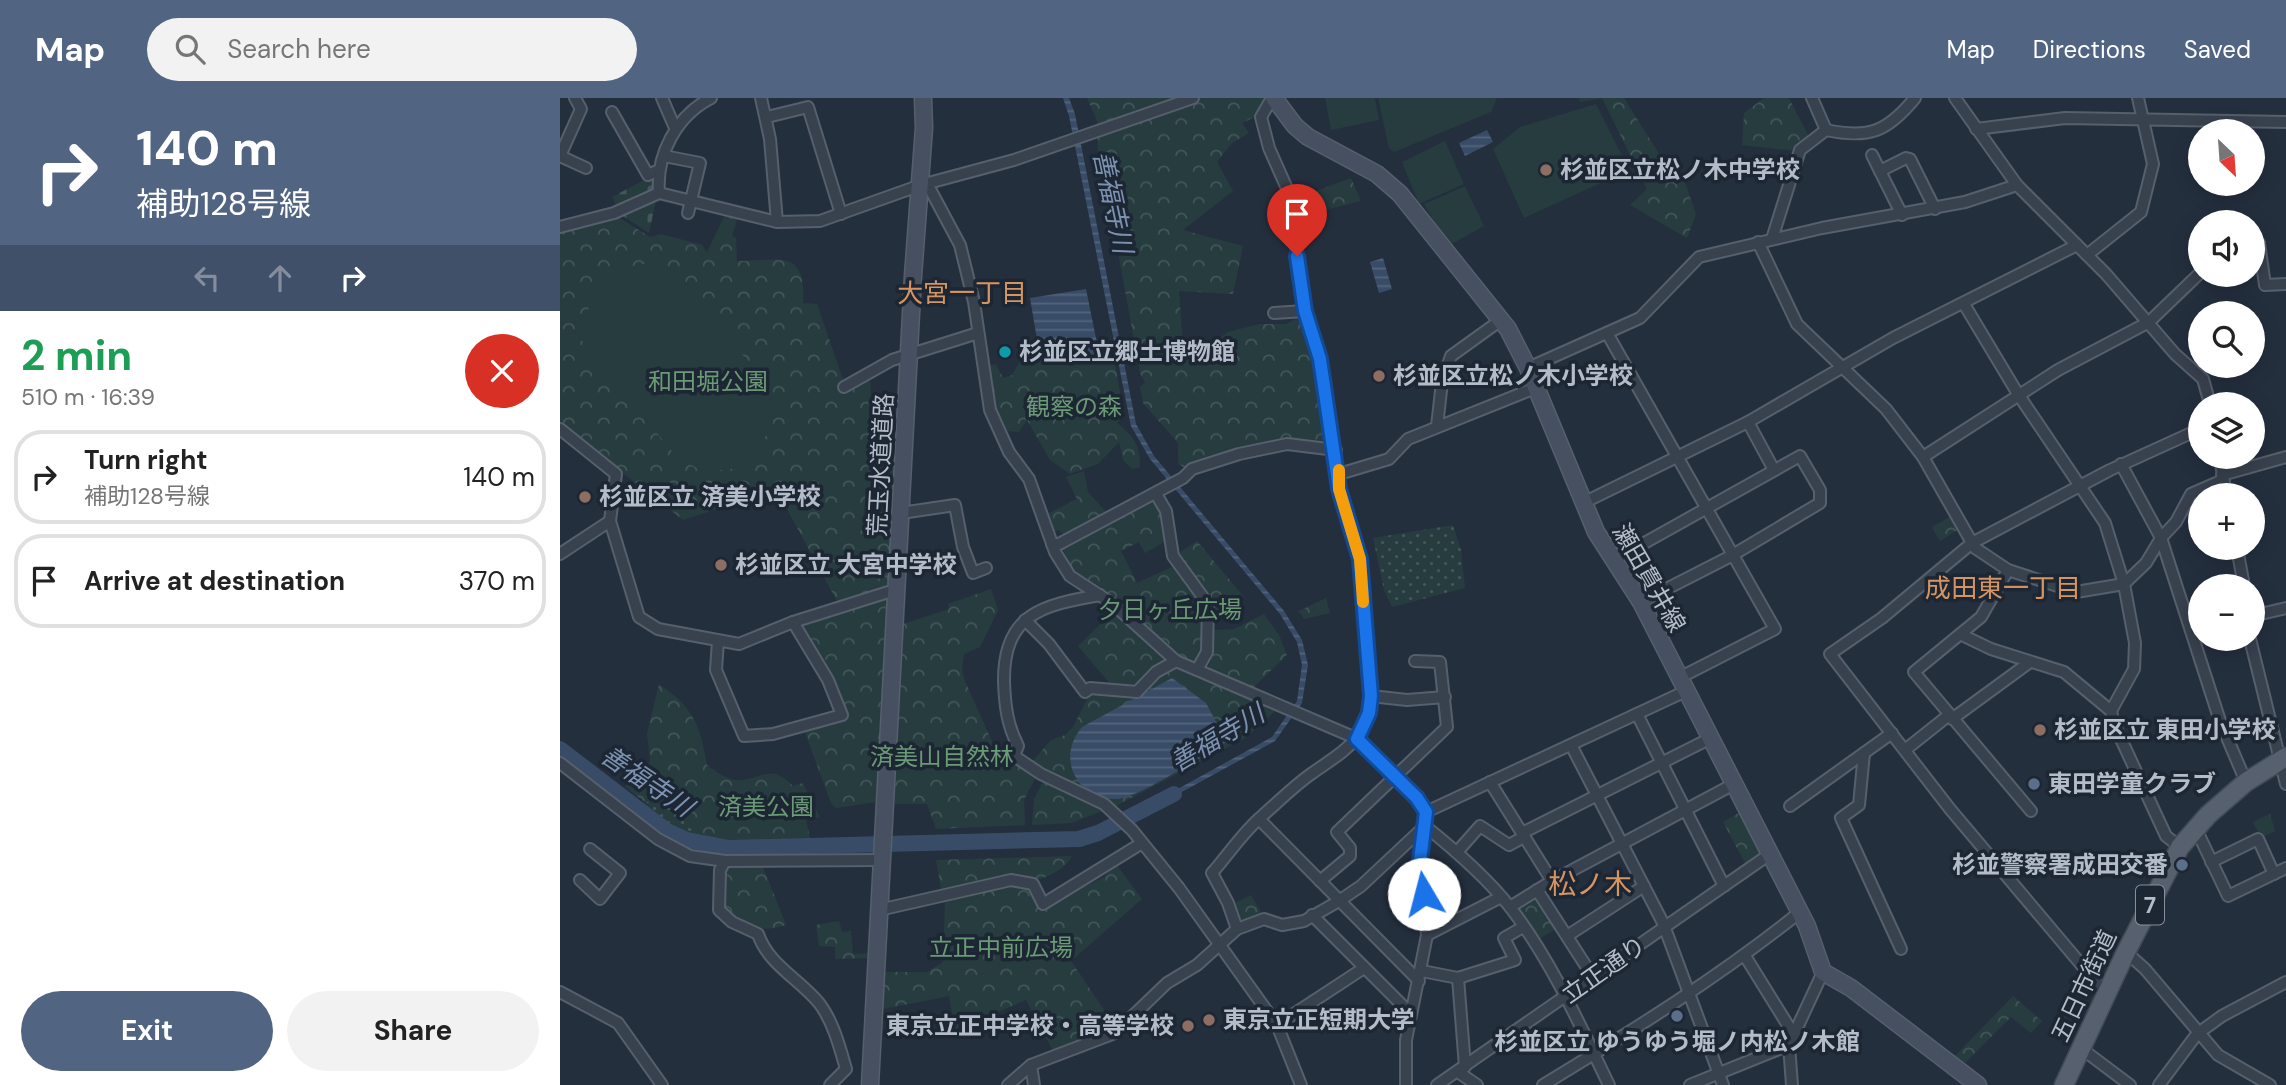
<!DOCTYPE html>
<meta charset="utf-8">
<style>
body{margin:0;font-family:"DM Sans","Noto Sans JP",sans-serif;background:#f2f2f2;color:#222;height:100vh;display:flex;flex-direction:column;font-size:26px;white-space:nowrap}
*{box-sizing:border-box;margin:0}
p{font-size:23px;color:#767676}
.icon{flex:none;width:38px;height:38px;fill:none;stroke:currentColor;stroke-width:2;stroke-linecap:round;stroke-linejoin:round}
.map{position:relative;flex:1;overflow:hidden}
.side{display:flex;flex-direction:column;background:#fff;width:560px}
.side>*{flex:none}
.hud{background:#516482;color:#fff;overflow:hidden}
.needle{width:46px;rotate:155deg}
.controls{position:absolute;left:1628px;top:21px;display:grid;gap:14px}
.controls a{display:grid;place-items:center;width:77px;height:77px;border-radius:50%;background:#fff;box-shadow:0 4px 18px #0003;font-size:35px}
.pin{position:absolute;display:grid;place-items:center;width:60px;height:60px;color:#fff;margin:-72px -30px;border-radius:50% 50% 50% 0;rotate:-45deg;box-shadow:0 0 7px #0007}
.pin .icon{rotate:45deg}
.me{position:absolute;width:77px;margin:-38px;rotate:352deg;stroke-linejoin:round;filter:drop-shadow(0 0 5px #0008)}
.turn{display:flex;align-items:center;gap:24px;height:147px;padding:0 21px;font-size:32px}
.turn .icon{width:91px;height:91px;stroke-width:2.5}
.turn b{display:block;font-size:49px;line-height:60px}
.lanes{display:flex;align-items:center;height:66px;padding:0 21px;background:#0003;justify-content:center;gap:35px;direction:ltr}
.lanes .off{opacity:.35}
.round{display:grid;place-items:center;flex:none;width:74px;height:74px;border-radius:37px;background:#f2f2f2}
.summary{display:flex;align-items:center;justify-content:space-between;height:119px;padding:0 21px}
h1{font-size:42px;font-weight:700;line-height:52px;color:#1e9e55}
.button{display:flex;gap:14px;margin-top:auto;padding:14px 21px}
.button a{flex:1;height:80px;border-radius:42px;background:#516482;color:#fff;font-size:28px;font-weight:700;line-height:80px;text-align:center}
.button a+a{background:#f2f2f2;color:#222}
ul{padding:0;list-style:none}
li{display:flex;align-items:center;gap:21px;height:94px;margin:0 14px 10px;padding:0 7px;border:4px solid #e0e0e0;border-radius:28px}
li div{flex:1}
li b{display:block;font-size:26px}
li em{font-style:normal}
header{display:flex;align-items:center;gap:42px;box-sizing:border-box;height:98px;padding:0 35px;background:#516482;color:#fff}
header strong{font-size:33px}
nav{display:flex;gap:38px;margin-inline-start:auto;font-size:24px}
.search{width:490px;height:63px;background:#f2f2f2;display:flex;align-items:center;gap:18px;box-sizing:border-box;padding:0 24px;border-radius:38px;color:#767676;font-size:26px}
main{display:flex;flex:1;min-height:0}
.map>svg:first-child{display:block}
</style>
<header>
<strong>Map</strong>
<div class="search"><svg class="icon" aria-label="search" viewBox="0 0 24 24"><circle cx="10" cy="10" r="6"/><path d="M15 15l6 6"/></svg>Search here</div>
<nav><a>Map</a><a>Directions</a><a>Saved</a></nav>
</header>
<main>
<section class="side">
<div class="hud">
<div class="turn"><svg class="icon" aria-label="right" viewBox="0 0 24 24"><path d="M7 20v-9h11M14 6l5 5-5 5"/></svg><div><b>140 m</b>補助128号線</div></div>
<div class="lanes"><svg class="icon off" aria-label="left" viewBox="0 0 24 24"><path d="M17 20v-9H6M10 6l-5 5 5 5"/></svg><svg class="icon off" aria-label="ahead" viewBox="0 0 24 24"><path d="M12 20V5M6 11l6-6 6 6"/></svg><svg class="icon" aria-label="right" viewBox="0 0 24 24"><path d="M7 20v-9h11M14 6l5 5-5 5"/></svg></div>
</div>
<div class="summary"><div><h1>2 min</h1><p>510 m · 16:39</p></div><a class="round" style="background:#d93025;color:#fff"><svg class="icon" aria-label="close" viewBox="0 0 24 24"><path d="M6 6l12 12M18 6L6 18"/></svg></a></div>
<ul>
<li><svg class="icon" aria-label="right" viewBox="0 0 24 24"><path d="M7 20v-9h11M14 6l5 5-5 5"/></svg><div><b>Turn right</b><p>補助128号線</p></div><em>140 m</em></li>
<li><svg class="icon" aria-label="arrive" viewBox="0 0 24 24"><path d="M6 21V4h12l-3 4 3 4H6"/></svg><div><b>Arrive at destination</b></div><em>370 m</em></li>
</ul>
<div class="button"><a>Exit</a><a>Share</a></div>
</section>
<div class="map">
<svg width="1726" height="987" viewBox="0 0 1726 987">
<defs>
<pattern id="grass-dots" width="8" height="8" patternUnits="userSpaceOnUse" patternTransform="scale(1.75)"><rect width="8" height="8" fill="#263c3f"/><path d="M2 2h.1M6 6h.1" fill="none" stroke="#435659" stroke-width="1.8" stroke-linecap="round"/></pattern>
<pattern id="forest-crowns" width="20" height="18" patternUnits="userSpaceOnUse" patternTransform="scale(1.75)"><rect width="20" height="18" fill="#263c3f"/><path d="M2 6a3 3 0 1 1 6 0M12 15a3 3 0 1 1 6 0" fill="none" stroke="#435659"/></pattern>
<pattern id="cemetery-stones" width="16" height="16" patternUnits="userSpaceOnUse" patternTransform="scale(1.75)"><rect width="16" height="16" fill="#263c3f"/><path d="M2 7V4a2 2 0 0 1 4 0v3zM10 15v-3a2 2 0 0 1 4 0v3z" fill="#435659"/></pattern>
<pattern id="water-rules" width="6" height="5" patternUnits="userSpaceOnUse" patternTransform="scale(1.75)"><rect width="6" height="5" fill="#394c67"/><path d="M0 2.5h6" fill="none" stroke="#53647b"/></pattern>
</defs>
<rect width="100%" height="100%" fill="#242f3e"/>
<g fill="url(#grass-dots)">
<polygon points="893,427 901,452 905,490 832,509 824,492 813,440"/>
<path d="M105,703L117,708L143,738C121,743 96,722 85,704Z"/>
</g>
<g fill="url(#forest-crowns)">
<path d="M527,0H707L697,18L682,25L689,35L672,45L657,64L673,93L623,132L683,148L673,196L619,193L623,247L656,242L668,234L700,226H726L739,219C759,246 763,307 769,342L766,346L730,340L672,352L623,369L618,365V345L583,305L580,289L585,285L580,275L542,66L538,64L537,23Z"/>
<polygon points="1019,0 1064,0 1099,56 1126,87 1136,116 1127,140 1070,107 1087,91 1042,0 1020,4"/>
<polygon points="1204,0 1229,0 1251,43 1237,53 1182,47 1184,15"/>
<polygon points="791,80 801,103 736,119 734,101"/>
<path d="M166,115L178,119L172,138L176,140L177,163C220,163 246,149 243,205L257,206L287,293L310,282L316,363L340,352L331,489L278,505L216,391L123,422L0,326V126L11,121L24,129L55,117L90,139L101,136L142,147L147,154Z"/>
<path d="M534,240L547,244L554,260L564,316L557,325C574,339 580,346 580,369L572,371L563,362L559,344L538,366L510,376L490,362L467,322L459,334L448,333L437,312L426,269L436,266L443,280L452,277L460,263L467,264C478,254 485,258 497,265L499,254L496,247L509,241L521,246Z"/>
<polygon points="524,373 528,394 547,415 503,436 498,432 493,433 487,416 517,401 506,379"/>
<path d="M594,403L603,414L606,443L585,455L579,444L561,453L577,485L614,468C645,504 649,514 641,562L632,567L618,561L514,476L503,451Z"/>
<polygon points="1391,418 1399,431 1380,443 1372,429"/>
<polygon points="637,443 684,499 667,510 651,513 616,457"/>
<polygon points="431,491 438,512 420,549 404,556 402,573 405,583 435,650 443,661 477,677 464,702 465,727 376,731 367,706 330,706 340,527 389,511 388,506"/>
<polygon points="329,496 317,704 276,710 271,705 244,632 286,619 239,524"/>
<polygon points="766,500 770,515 744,521 739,513"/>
<polygon points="555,512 609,562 577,590 552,588 518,548"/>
<polygon points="704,516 719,537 727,557 691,592 647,571 653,559 654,532 674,531"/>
<polygon points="614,569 626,575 634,574 715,613 687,639 556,708 470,666 491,642 505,637 513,629 531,593 572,599"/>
<path d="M99,586C134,610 140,627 147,667C156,674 170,684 182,682C206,679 211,666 233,688L243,685L260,719L246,722L250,740L170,743L143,738L117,708L105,703L85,704L65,689L90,663L87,635Z"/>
<polygon points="485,680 539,705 542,713 512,725 472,727 474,701"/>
<polygon points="1182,713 1203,756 1186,767 1163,724"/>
<polygon points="1710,716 1715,733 1701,740 1693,724"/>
<path d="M512,758C495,791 417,792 382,797L376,762Z"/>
<path d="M201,764L226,827C201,835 182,831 164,811V766Z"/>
<polygon points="556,766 582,801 511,863 557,931 495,957 466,902 395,932 389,898 318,912 320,874 367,874 383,864 385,802 450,785 471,788 482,810 544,779"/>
<polygon points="691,797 703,818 681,825 678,823 673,806"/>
<polygon points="976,800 996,831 972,845 953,814"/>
<polygon points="279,823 282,834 291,833 293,856 313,855 313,860 275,861 275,849 259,848 256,827"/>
<polygon points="1453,898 1482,923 1471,935 1451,919 1399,971 1389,964"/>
</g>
<g fill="url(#cemetery-stones)">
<polygon points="88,80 95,81 94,94 57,109 52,99"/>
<polygon points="96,102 89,135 60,116"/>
</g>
<g fill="#263c3f">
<polygon points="765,0 815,0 819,22 771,32"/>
<polygon points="818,0 937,0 931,14 834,54 829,50"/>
<polygon points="1036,6 1069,72 964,120 933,51 960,29"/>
<polygon points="885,43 904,86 859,106 842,64"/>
<polygon points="905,88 924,128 888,148 864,106"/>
<path d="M84,166L104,169L122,179L208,290L212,310L210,331L191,361L171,371L148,373L137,370L116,358L14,233L22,227L26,231C26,195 49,171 84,166Z"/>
</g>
<g fill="url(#water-rules)">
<polygon points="503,0 509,0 515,16 576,326 594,358 724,513 742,542 748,567 742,605 715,643 598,707 596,703 712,639 737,603 742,567 737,544 720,516 590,361 571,328 509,18"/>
<polygon points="927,32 933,44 905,58 899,45"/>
<polygon points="823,160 832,191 819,195 810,164"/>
<polygon points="526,191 539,255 520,258 517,242 496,247 498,261 481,265 470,200"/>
<path d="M612,580L646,605L667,644C645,656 578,700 557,701C539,702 520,690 513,674C507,658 511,642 522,629Z"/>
</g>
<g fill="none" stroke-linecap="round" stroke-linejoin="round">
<polyline stroke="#394c67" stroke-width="16" points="0,651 107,733 127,742 169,750 519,741 538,735 614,696"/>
<defs>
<g id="minor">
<polyline points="15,0 21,11 0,58 26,70"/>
<polyline points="102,0 115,30"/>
<polyline points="201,0 210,41 217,124"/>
<polyline points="1252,0 1266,32"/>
<polyline points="1395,0 1457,87 1546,176 1615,256 1643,281 1650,306"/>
<polyline points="52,14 88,77 97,73"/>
<polyline points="207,19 248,9 281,116"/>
<polyline points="1416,31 1505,20 1726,24"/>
<polyline points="1312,57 1342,117"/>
<polyline points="104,58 140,65 128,115"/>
<polyline points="1320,73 1346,60 1350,61 1375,111"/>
<polyline points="361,87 370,91 400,147 414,204 430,312 449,354 469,381 495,454 510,478 553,506 616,563 798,641 857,700 866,714 859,770 867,837 846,942 846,987"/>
<path d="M99,95C96,57 116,18 151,0"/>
<polyline points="0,129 54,115 99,95 217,124 260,123 361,87 454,62 633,0"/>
<path d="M1212,141L1240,52L1266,32C1309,41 1327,34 1355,0"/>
<polyline points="1198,144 1237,226 1326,311 1363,359 1415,450 1448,472 1516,494 1564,486 1586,465 1601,440 1616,424 1631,396 1663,382"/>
<polyline points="1692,146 1699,145 1705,187 1726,186"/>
<polyline points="1527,157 1581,114 1593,66 1578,0"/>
<polyline points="1404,206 1458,296 1545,425 1564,486 1575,545 1574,571 1551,613 1554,626 1606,738 1620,749"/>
<polyline points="714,215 745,213"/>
<polyline points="1047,235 1215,531 1119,580"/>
<polyline points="968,270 1080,220 1139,159 1262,130 1405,104 1457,87"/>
<polyline points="284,289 332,262 418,235"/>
<polyline points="1188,324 1214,372"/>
<polyline points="877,328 882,284 891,258 941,222"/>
<polyline points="0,331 56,376 50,423 79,519 98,531 179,546 233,524 338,491"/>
<polyline points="1363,359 1498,272 1589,224 1640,175"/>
<polyline points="1660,359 1666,397"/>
<polyline points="1561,366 1601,440 1660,623 1686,684"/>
<polyline points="779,376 829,361 848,341 975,290"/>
<polyline points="1662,377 1726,359"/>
<polyline points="596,396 606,413 613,458 648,506 647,554 638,570"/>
<polyline points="1023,405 1188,324 1333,240 1517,147"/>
<polyline points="341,415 395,407 403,449 413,475 426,470"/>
<polyline points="492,446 499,446 623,380 632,371 679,356 727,346 776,352"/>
<polyline points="1677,450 1684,488"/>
<polyline points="0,456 50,423"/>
<polyline points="1054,462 1240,358 1260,392 1260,405 1171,458 1081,504"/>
<polyline points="1448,472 1421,519 1354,574 1471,713"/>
<path d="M540,497C482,507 443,516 444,584C445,608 447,626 458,648L454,658L481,676L544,706L572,732L619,790L717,927L741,987"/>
<polyline points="1692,518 1726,510"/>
<polyline points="465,522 489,546 525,594 530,590 577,594 596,574 616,563"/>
<polyline points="1402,537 1431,551 1504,574 1551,613"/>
<polyline points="1690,541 1726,686"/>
<polyline points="158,543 156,572 184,638 213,636 282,617 268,582 233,524"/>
<polyline points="811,598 847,602 885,599"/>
<polyline points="1077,616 1164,788"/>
<polyline points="1392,621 1470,564"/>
<polyline points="1011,647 1103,825 1163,987"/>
<polyline points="1345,652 1389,617"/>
<polyline points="1304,655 1299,707 1281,720 1341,851"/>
<polyline points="0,665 98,741 130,758 165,763 322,762"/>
<polyline points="930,684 992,783"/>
<polyline points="1230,708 1332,635"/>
<polyline points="866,714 1126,593"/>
<polyline points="699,721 859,883"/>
<path d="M865,728C895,752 926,779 950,809C991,862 1020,927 1049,987"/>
<polyline points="1636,731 1668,798 1726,770"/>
<polyline points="962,735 1151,640"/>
<polyline points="897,754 920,728 949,747 964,739"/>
<path d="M165,763L160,772L159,812L172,824L198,836C208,866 239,881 259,905C273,923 280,950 286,971L270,987"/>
<polyline points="1651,764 1698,741 1714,776"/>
<polyline points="20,782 40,801 60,775 30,751"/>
<polyline points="760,783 790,758 790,750 777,734 887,629 880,564 855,563"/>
<polyline points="977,792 1033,879"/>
<polyline points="950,809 992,783 1174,686"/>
<polyline points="319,812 451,782 473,786 483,806 582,745"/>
<polyline points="752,817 850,915"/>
<path d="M677,831L668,805L652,775C668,757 683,734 702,718C718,704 734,688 751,676C786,651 804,645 811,598L800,461L779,391L760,261L745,213L729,95L709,50L701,19L712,0"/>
<polyline points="867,837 941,799"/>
<polyline points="1007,838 1084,788"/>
<polyline points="1566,854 1585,871 1658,957 1710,987"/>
<polyline points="1185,858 1234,937"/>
<polyline points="862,873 898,880 955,862 944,840 963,829"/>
<polyline points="898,880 905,969"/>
<polyline points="0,894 58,925 102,987"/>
<polyline points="1546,896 1390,711 1270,556 1322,520 1412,445 1550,372 1640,331"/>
<polyline points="717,927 804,870"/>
<polyline points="1522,951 1570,987"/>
<polyline points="471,967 474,987"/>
<polyline points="898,974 917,987"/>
<polyline points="448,987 471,967 555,935 607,885 637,867 677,831 704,821 722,827 744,823 779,803 801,788 865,728"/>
<polyline points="877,987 1210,756"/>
<path d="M983,987C1072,933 1159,879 1240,814"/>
<polyline points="1130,987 1229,947"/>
<polyline points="1232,987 1229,947 1263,874"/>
<polyline points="1599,987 1637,936 1662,918 1726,884"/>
</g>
<g id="secondary">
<polyline points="714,0 735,28 748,39 817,76 840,96 948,231 968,270 1036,434 1081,504 1247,828 1263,874 1291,890 1418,987"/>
<polyline points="310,987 353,178 364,30 363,0"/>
</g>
<polyline id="primary" points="1504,987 1566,854 1620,749 1648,717 1686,684 1726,659"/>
</defs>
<use href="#minor" stroke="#565f6c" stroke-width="14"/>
<use href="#secondary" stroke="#565f6c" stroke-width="19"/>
<use href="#primary" stroke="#414a57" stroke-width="21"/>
<use href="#minor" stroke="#38414e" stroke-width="10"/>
<use href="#secondary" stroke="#465061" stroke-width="16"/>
<use href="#primary" stroke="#56606e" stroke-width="18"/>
</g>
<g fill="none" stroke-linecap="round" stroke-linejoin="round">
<defs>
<polyline id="route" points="737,158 745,213 760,261 779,391 800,461 811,598 809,615 797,641 857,700 866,714 859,771 864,796"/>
</defs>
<use href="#route" stroke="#114b97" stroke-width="18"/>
<use href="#route" stroke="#1a73e8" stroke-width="12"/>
<polyline stroke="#f59e0b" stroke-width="12" points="779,372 779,391 800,461 803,504"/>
</g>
<g fill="#8d6e63" stroke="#1d2633" stroke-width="2.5">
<circle cx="986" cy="72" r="7"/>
<circle cx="819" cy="278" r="7"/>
<circle cx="25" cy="399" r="7"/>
<circle cx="161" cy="467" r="7"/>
<circle cx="1480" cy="632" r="7"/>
<circle cx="649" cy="922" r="7"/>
<circle cx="628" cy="928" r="7"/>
</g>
<circle fill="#0f9aa8" stroke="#1d2633" stroke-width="2.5" cx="445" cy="254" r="7"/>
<g fill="#5c6f8a" stroke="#1d2633" stroke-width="2.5">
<circle cx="1474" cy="686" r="7"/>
<circle cx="1622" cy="767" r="7"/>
<circle cx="1117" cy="918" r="7"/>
</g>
<g text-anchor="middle" stroke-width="7" stroke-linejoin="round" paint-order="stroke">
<rect fill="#1d2633" stroke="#878f9c" stroke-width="2" x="1576" y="787.5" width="28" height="39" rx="5"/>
<g font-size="23" font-weight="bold" fill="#b4bcc9">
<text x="1590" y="815">7</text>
</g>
<g font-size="24" font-weight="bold" fill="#b4bcc9" stroke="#1d2633" text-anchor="start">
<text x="1000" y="80">杉並区立松ノ木中学校</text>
<text x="459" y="262">杉並区立郷土博物館</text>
<text x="833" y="286">杉並区立松ノ木小学校</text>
<text x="39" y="407">杉並区立 済美小学校</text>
<text x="175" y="475">杉並区立 大宮中学校</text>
<text x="1494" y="640">杉並区立 東田小学校</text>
<text x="1488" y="694">東田学童クラブ</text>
<text x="1608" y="775" text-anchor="end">杉並警察署成田交番</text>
<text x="663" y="930">東京立正短期大学</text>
<text x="614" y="936" text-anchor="end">東京立正中学校・高等学校</text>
<text x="1117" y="952" text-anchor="middle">杉並区立 ゆうゆう堀ノ内松ノ木館</text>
</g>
<g font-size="24" fill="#6b9a76" stroke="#1d2633">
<text x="148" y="292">和田堀公園</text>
<text x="514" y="317">観察の森</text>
<text x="610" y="520">夕日ヶ丘広場</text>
<text x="382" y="667">済美山自然林</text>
<text x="206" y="717">済美公園</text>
<text x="441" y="858">立正中前広場</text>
</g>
<g font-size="24" fill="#b4bcc9" stroke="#1d2633">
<text transform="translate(321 367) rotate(-87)" y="8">荒玉水道道路</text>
<text transform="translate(1089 480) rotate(60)" y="8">瀬田貫井線</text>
<text transform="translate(1044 872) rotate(-35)" y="8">立正通り</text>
<text transform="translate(1524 888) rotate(-65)" y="8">五日市街道</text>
</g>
<g font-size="26" font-style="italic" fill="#7c92b1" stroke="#1d2633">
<text transform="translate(553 104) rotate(78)" y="9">善福寺川</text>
<text transform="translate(657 640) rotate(-31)" y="9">善福寺川</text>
<text transform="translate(87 683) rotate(34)" y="9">善福寺川</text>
</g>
<g font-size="26" fill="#d59563" stroke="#1d2633">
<text x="402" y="204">大宮一丁目</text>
<text x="1443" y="499">成田東一丁目</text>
</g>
<g font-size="28" fill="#d59563" stroke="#1d2633">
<text x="1030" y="796">松ノ木</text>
</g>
</g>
</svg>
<div class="controls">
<a><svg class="needle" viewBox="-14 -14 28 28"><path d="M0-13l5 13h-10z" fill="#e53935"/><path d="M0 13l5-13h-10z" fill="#767676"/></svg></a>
<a><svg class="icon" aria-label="sound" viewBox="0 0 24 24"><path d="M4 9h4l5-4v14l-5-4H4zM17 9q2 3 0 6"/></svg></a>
<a><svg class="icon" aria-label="search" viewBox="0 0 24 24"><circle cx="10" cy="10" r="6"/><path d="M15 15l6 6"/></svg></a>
<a><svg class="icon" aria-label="layers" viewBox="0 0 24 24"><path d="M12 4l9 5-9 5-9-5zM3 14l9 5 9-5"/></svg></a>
<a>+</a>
<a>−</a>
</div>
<div class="pin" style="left:737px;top:158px;background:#d93025"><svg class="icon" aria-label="arrive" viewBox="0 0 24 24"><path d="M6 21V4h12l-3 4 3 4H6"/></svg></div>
<svg class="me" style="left:864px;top:796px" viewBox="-20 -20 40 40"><circle r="19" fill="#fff"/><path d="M0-13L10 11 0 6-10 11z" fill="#1a73e8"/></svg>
</div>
</main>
